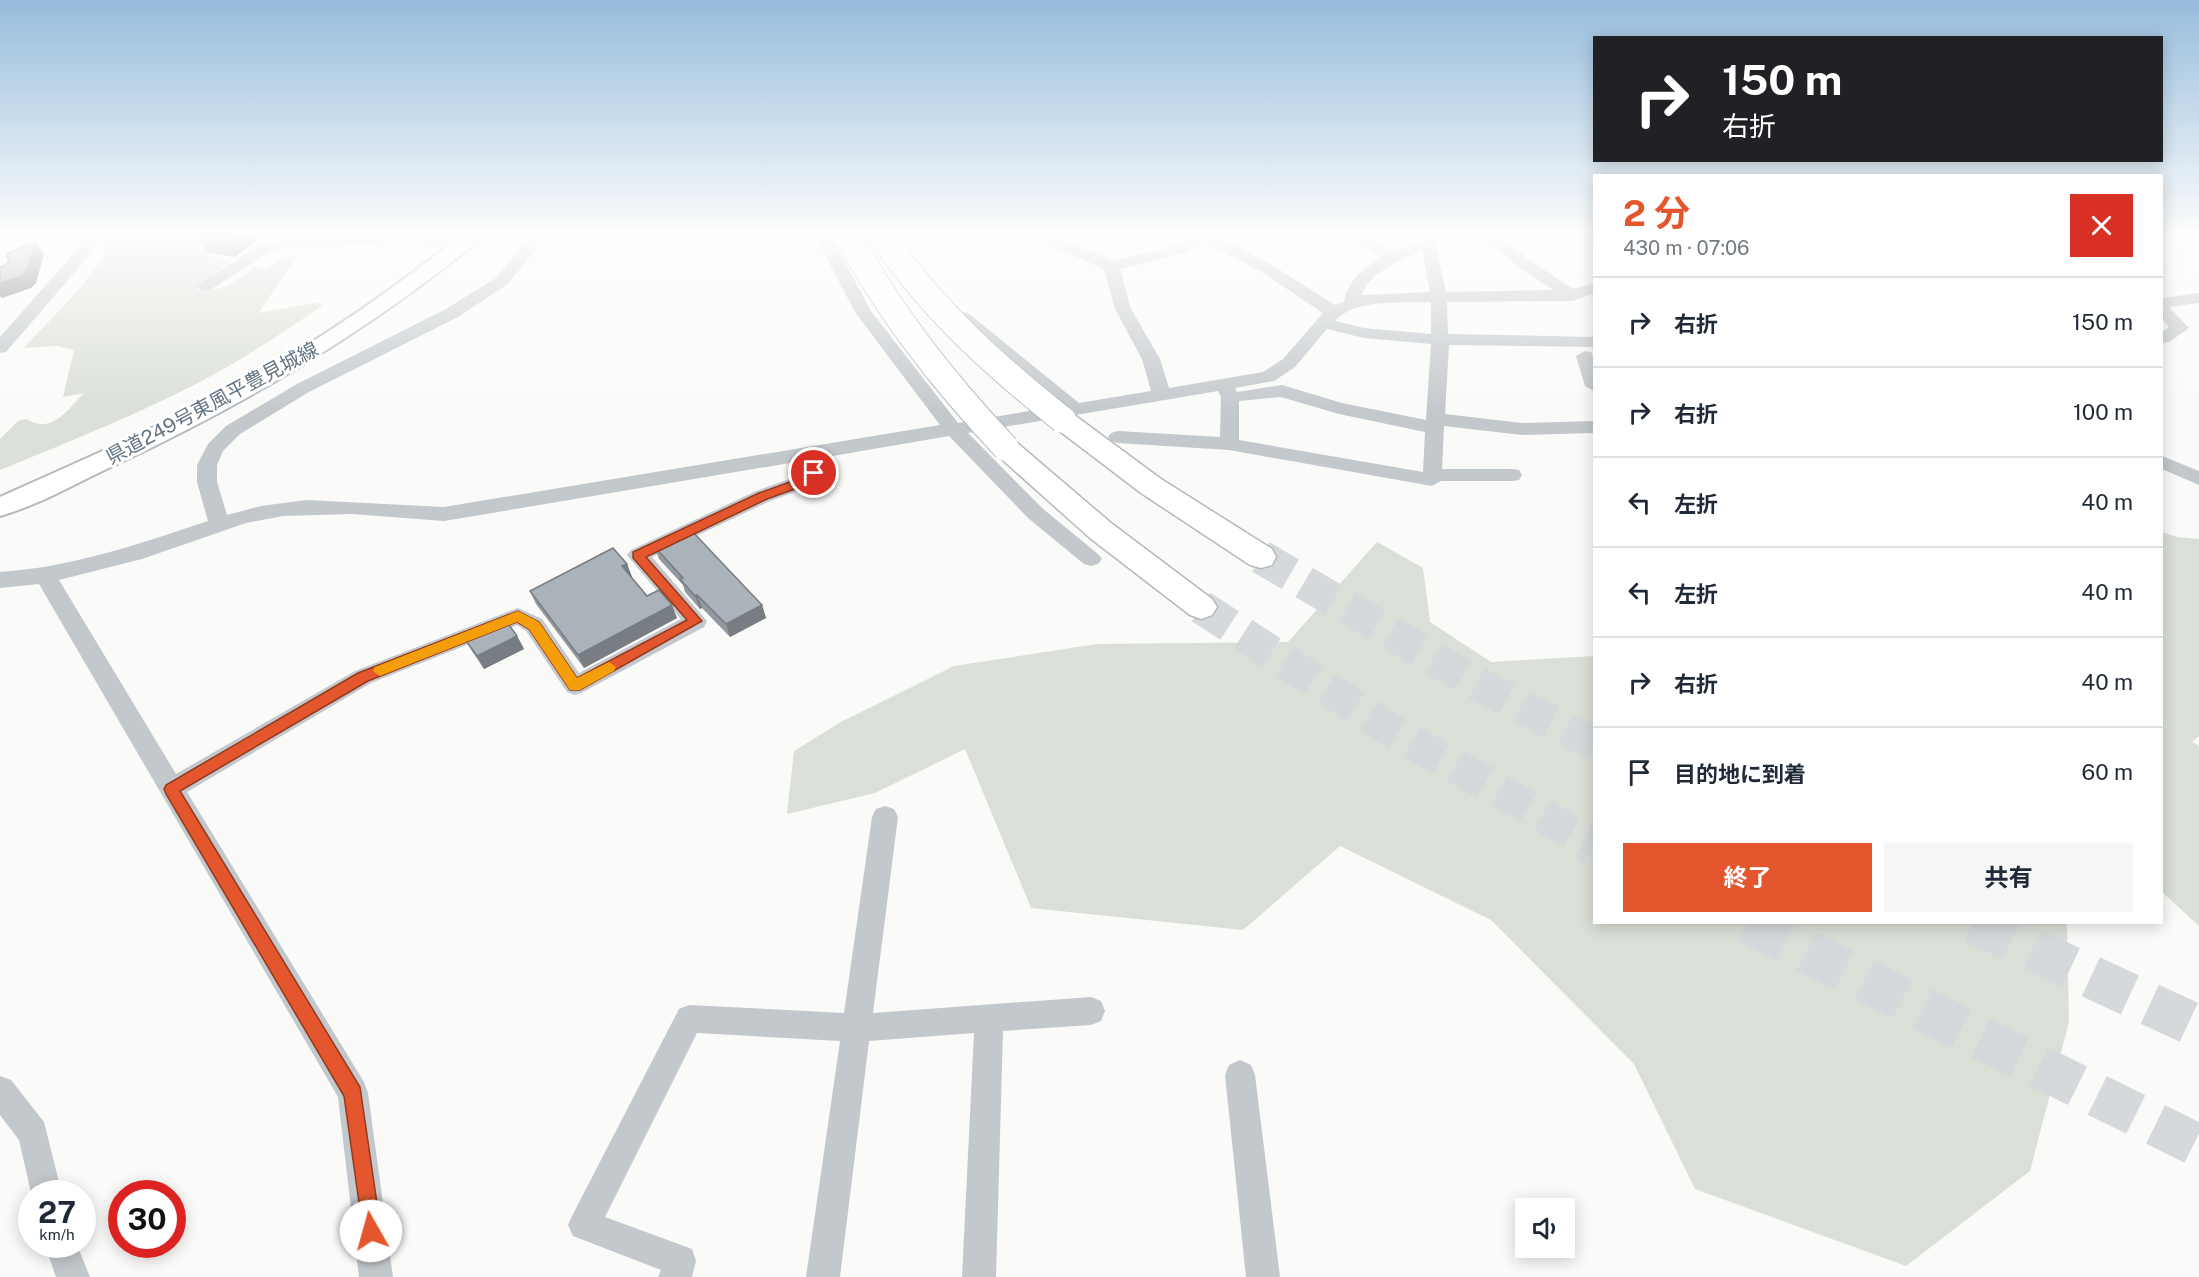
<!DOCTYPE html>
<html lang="ja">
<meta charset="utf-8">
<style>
body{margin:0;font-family:"Public Sans","Noto Sans JP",sans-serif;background:#f6f6f7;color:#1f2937;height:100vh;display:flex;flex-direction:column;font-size:22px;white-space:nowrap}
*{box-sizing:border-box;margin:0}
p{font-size:20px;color:#747a83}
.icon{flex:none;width:33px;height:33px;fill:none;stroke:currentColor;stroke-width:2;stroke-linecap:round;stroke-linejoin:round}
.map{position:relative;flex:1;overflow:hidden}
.panel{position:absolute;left:1593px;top:174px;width:570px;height:750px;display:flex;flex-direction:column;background:#fff;border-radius:0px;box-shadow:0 3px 15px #0003}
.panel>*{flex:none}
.hud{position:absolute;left:1593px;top:36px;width:570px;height:126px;border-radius:0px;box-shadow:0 3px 15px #0003;background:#202124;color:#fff;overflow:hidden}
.fabs{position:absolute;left:1515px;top:1198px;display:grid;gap:12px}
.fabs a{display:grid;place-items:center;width:60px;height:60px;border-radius:0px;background:#fff;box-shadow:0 3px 15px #0003;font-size:30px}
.speed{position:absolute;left:18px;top:1180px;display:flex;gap:12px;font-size:30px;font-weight:700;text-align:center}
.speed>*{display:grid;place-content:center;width:78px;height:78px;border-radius:50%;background:#fff;box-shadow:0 3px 15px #0003;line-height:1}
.speed small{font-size:15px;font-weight:400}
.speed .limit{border:9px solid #d22;background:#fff;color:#111}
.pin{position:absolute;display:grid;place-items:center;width:51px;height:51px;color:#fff;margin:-26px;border:3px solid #fff;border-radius:50%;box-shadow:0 2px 6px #0007}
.me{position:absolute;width:66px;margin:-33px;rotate:353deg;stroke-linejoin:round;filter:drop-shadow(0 0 4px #0008)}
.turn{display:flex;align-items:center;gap:21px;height:126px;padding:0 30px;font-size:27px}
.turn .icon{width:78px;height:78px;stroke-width:2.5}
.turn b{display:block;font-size:42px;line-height:51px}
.round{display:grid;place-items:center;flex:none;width:63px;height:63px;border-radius:0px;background:#f6f6f7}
.summary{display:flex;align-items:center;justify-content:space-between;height:102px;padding:0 30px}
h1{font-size:36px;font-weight:700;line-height:45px;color:#e4572e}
.primary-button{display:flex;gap:12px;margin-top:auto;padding:12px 30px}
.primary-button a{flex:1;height:69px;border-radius:0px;background:#e4572e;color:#fff;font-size:24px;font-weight:700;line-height:69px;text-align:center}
.primary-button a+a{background:#f6f6f7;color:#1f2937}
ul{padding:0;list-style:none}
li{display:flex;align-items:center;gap:18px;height:90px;padding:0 30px;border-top:2px solid #e0e1e3}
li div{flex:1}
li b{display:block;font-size:22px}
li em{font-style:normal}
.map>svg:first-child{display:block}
</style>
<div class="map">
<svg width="2199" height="1277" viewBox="0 0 2199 1277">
<rect width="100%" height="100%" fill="#fafaf8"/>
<g fill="#dadfd7">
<path d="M111,234H233L206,254L229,262L195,289C225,292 233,284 256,266L264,269L283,258L298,256L258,313L315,303L324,305C290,327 256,351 220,371C150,410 75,439 0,470V439L18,421L26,419C52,435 67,410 84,393L63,397L74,350L57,346L24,348C49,319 106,270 111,234Z"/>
<polygon points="2162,532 2177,537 2199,539 2199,736 2192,742 2199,746 2199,926 2162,892"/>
<polygon points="1377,542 1423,568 1430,622 1491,662 1594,656 1594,922 2067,923 2069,1022 2030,1171 1906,1266 1695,1189 1634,1064 1491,920 1340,846 1243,930 1031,908 965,749 875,793 787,814 794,751 841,722 954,666 1097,644 1288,642"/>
</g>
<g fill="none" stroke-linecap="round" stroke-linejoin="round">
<g stroke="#d5d9db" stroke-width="34" stroke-dasharray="34 16" stroke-linecap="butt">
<polyline points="1261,557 1472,681 1594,744"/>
<polyline points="1201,607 1394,732 1587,840"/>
</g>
<g stroke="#d5d9db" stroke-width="43" stroke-dasharray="43 22" stroke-linecap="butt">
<polyline points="1584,839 1594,844"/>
<polyline points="1748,922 2199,1146"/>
<polyline points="1973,922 2199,1027"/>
</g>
<defs>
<path id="major" d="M455,234H475L470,248C355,339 245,404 113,466C76,483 39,505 0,516V497C94,455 188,414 278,362C340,327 397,285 453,242Z"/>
<g id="highway">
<polygon points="1063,411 1073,414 1161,479 1272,549 1276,557 1272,565 1261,568 1250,565 1141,493 1053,426 1049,420 1053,414"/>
<polygon points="1006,439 1016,442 1111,523 1212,599 1217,607 1212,615 1201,619 1190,615 1090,538 996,454 992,448 996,442"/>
</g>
</defs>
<use href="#major" stroke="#b5babe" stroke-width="4"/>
<use href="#highway" stroke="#b4b9bd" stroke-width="3"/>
<g fill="#c3c8cc" fill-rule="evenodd">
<polygon points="81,234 97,234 93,251 6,352 0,353 0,337 77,250"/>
<polygon points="370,234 429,234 449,238 451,241 443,246 416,241 284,248 271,251 210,290 204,291 196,286 259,245 284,238"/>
<path d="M459,234H501C493,242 470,243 459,240L457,237Z"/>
<path d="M525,234H541L536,249L508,284L458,317L309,392L240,434L223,451L217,465V482L227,515L261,506L306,500L444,507L940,425L855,312L814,234H830L871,311L958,423L1059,406L956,321L953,317L962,312L968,313L1079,403L1151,391L1142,359L1115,309L1104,269L1032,237L1030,234H1050L1113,261L1172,247L1188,234H1212L1272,265L1335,305L1344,302C1348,280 1363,269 1381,258L1352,234H1369L1393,252L1436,234H1461L1459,237L1436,244L1446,292L1553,290L1516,265L1480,234H1497L1528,259L1573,289L1594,283V293L1573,301L1447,302L1448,334L1594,337V347L1449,345L1445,414L1522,423L1594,421V433L1522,435L1444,426L1442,469H1512L1519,470L1522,475L1519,480L1512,481H1441L1432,486L1229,450L1118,443L1111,441L1108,437L1111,433L1118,431L1220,437L1221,397L1218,391L968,433L1042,508L1098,554L1102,559L1098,564L1091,566L1084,564L1028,518L949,436L821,458L824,473L809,487L770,501L652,557L707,621L704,627L583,692L575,695L567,692L526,631L517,625L371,683L187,792L364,1082L368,1093L393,1277H359L338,1097L39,584L0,588V572C73,567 139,544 208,521L197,482V465L208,444L226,426L297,384L446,309L496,278L520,248ZM1200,240L1260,271L1323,313L1283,359L1263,372L1169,388L1160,359L1131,309L1120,269L1184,253ZM1422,250L1430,292L1362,295C1369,272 1402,260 1422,250ZM1431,302V334L1364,328L1335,321C1354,298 1403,303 1431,302ZM1327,329L1364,338L1431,344L1426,420L1342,403L1282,385L1237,392L1235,388L1274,381L1295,367ZM1281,397L1339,414L1425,432L1423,472L1239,440V401ZM802,461L804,471L795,477L756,491L631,550L627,555L631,560L681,619L579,673L542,619L518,608L355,671L176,774L59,580L142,559L246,523L283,516L352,514L444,521Z"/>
<polygon points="2199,293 2199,303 2169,307 2189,328 2169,342 2162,343 2162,332 2169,327 2162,319 2162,298"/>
<polygon points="1585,351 1591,352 1594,358 1594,391 1585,386 1576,356"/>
<polygon points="2162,456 2199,471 2199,485 2162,469"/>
<polygon points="885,806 894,809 898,817 873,1013 1091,997 1101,1001 1105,1011 1101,1021 1091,1025 1003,1031 996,1277 962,1277 974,1033 869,1041 840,1277 806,1277 840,1041 697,1033 605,1217 692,1249 696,1261 692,1277 658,1277 661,1270 573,1236 568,1225 573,1214 679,1009 689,1005 844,1013 872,817 876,809"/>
<polygon points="1240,1060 1251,1065 1255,1075 1280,1277 1246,1277 1225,1075 1229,1065"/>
<polygon points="0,1076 11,1080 44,1122 62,1194 32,1194 32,1197 19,1140 0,1115"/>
<polygon points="45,1245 77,1245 90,1277 56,1277"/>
</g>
<use href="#major" fill="#fff" fill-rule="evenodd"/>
<use href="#highway" fill="#fff" fill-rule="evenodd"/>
<defs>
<g id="highway-bridge">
<path d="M847,234C890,314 944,382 1006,448"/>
<path d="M881,234C930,308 994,365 1063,420"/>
</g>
</defs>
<use href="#highway-bridge" stroke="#b4b9bd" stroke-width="28" stroke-linecap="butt"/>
<use href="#highway-bridge" stroke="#fff" stroke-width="26"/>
</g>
<g fill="#929a9f">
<polygon points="265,234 235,257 208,253 200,241"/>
<polygon points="654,546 762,605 766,618 730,637 702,608 700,609 685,592 683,585 659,559"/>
<polygon points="627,564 632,577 631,577 647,596 677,618 584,668 536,604 530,591"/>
<polygon points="517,636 524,649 484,669 472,651 464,638"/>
</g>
<g fill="#777d82">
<polygon points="242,234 265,234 235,257 228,244"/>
<polygon points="35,242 44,254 36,283 31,288 2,298 0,296 0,283"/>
<polygon points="627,564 632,577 628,579 622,566"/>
<polygon points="697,595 702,608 700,609 695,596"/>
<polygon points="672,605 677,618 584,668 578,655"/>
<polygon points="762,605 766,618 730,637 726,624"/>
<polygon points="517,636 524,649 484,669 477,656"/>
</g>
<g fill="#aab3b9" stroke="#777d82" stroke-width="1.5">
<polygon points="210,234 242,234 228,244 200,241"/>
<polygon points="35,242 27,270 21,276 0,283 0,268 9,262 6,254"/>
<polygon points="689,528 762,605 726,624 697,595 695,596 680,579 683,578 654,546"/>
<polygon points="613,548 627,564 622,566 647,596 659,590 672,605 578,655 530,591"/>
<polygon points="504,618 517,636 477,656 464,638"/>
</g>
<linearGradient id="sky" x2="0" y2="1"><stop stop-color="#96bcdc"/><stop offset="0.57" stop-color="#fdfdfc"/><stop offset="1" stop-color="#fdfdfc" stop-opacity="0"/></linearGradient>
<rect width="2199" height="412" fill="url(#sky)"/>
<polygon fill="#e4572e" stroke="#94391e" stroke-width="1.5" points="814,470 820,473 806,485 767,499 646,557 702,621 580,690 570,690 529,629 517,622 368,681 180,791 360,1087 381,1231 378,1238 371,1241 364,1238 344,1096 166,794 164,789 166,785 358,673 518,611 539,622 577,678 687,620 633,558 633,552 759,493 798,479"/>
<polygon fill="#f59e0b" points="518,611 539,622 577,678 609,662 616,667 614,671 580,690 570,690 529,629 517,622 385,674 380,676 373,671 375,667"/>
<g text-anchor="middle" stroke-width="6" stroke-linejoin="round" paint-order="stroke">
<g font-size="20" fill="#657683" stroke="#fff">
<text transform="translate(212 403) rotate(-28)" y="7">県道249号東風平豊見城線</text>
</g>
</g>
</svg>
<div class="fabs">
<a><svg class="icon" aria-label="sound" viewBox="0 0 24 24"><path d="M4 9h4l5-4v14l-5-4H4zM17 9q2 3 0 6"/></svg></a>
</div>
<div class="speed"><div>27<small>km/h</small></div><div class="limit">30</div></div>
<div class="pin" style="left:814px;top:473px;background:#d93025"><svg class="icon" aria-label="arrive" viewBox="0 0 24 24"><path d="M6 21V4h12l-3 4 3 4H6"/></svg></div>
<svg class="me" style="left:371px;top:1231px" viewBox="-20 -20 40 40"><circle r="19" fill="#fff"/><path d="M0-13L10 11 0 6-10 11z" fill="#e4572e"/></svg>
<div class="hud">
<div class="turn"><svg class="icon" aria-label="right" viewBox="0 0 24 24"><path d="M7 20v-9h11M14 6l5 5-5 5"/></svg><div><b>150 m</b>右折</div></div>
</div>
<section class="panel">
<div class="summary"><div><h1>2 分</h1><p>430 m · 07:06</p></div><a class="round" style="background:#d93025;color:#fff"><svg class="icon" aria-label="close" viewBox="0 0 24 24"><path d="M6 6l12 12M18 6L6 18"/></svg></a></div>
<ul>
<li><svg class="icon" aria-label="right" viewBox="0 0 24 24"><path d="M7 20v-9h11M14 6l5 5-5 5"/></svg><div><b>右折</b></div><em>150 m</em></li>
<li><svg class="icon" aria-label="right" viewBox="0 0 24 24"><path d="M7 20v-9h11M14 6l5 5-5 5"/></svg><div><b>右折</b></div><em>100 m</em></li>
<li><svg class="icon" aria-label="left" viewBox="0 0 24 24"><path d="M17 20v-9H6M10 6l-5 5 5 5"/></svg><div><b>左折</b></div><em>40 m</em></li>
<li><svg class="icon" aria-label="left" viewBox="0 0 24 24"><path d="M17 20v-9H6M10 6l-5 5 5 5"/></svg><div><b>左折</b></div><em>40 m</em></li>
<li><svg class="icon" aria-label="right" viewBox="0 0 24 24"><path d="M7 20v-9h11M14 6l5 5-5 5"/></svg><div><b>右折</b></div><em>40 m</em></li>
<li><svg class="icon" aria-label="arrive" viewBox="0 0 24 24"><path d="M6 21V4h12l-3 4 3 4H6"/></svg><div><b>目的地に到着</b></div><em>60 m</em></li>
</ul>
<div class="primary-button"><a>終了</a><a>共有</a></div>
</section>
</div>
